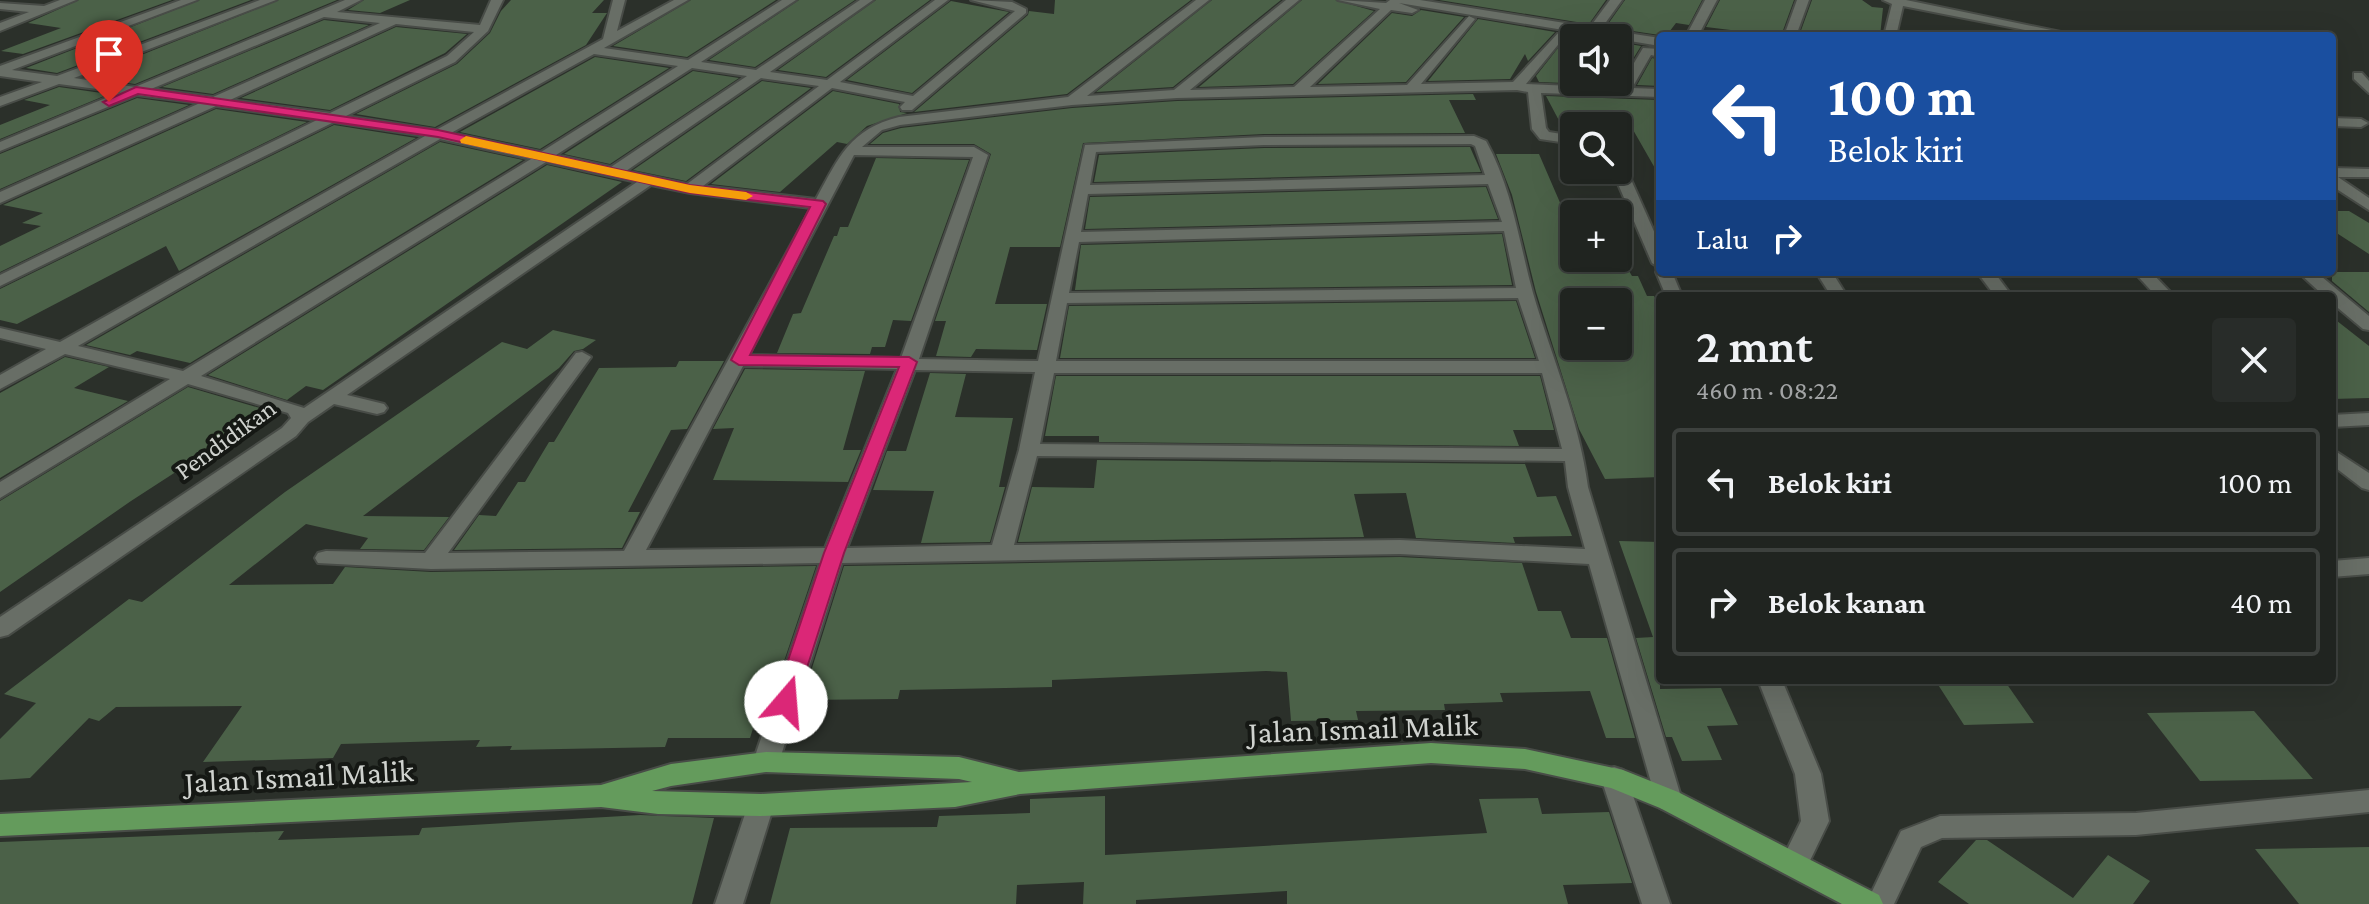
<!DOCTYPE html>
<html lang="id">
<meta charset="utf-8">
<style>
body{margin:0;font-family:"Crimson Pro",serif;background:#282c29;color:#f1f3f6;height:100vh;display:flex;flex-direction:column;font-size:30px;white-space:nowrap}
*{box-sizing:border-box;margin:0}
p{font-size:26px;color:#a2a4a5}
.icon{flex:none;width:44px;height:44px;fill:none;stroke:currentColor;stroke-width:2;stroke-linecap:round;stroke-linejoin:round}
.map{position:relative;flex:1;overflow:hidden}
.side{position:absolute;left:1656px;top:292px;width:680px;height:392px;display:flex;flex-direction:column;background:#202420;border-radius:8px;box-shadow:0 8px 32px #0002,0 0 0 2px #3d413e}
.side>*{flex:none}
.hud{position:absolute;left:1656px;top:32px;width:680px;height:244px;border-radius:8px;box-shadow:0 8px 32px #0002,0 0 0 2px #3d413e;background:#1a4fa0;color:#fff;overflow:hidden}
.controls{position:absolute;left:1560px;top:24px;display:grid;gap:16px}
.controls a{display:grid;place-items:center;width:72px;height:72px;border-radius:8px;background:#202420;box-shadow:0 8px 32px #0002,0 0 0 2px #3d413e;font-size:40px}
.pin{position:absolute;display:grid;place-items:center;width:68px;height:68px;color:#fff;margin:-82px -34px;border-radius:50% 50% 50% 0;rotate:-45deg;box-shadow:0 0 8px #0007}
.pin .icon{rotate:45deg}
.me{position:absolute;width:88px;margin:-44px;rotate:18deg;stroke-linejoin:round;filter:drop-shadow(0 0 6px #0008)}
.turn{display:flex;align-items:center;gap:28px;height:168px;padding:0 40px;font-size:36px}
.turn .icon{width:104px;height:104px;stroke-width:2.5}
.turn b{display:block;font-size:56px;line-height:68px}
.then{display:flex;align-items:center;height:76px;padding:0 40px;background:#0003;gap:16px;font-size:30px}
.round{display:grid;place-items:center;flex:none;width:84px;height:84px;border-radius:8px;background:#282c29}
.head{display:flex;align-items:center;justify-content:space-between;height:136px;padding:0 40px}
h1{font-size:48px;font-weight:600;line-height:60px}
ul{padding:0;list-style:none}
li{display:flex;align-items:center;gap:24px;height:108px;margin:0 16px 12px;padding:0 24px;border:4px solid #3d413e;border-radius:8px}
li div{flex:1}
li b{display:block;font-size:30px}
li em{font-style:normal}
.map>svg:first-child{display:block}
</style>
<div class="map">
<svg width="2369" height="904" viewBox="0 0 2369 904">
<rect width="100%" height="100%" fill="#2b302a"/>
<g fill="#4b6148" fill-rule="evenodd">
<polygon points="79,0 172,0 23,54 1,51 61,28 28,23"/>
<polygon points="200,0 251,0 57,73 26,68"/>
<polygon points="279,0 337,0 135,84 86,77"/>
<polygon points="364,0 410,0 380,13 348,10"/>
<polygon points="511,0 604,0 592,13 607,13 586,45 435,127 356,114 457,64 490,33 501,11"/>
<polygon points="691,0 776,0 687,57 613,46"/>
<polygon points="799,0 855,0 755,67 709,60"/>
<polygon points="876,0 930,0 826,77 778,70"/>
<polygon points="1055,0 1191,0 1067,94 914,112 1028,15 1029,11 1054,14"/>
<polygon points="1212,0 1281,0 1173,87 1096,92"/>
<polygon points="1302,0 1335,0 1374,11 1293,84 1199,87"/>
<polygon points="1439,0 1606,0 1589,24"/>
<polygon points="1625,0 1702,0 1689,25 1676,23 1666,36 1606,27"/>
<polygon points="1720,0 1794,0 1781,36 1706,27"/>
<polygon points="1812,0 1862,0 1872,7 1883,8 1880,36 1799,36"/>
<polygon points="951,1 1009,12 912,93 847,80"/>
<polygon points="1421,10 1464,17 1406,82 1318,84 1392,13 1412,16"/>
<polygon points="1478,19 1555,32 1528,61 1525,54 1510,79 1428,81"/>
<polygon points="324,20 369,25 213,94 162,87"/>
<polygon points="396,27 467,34 445,53 330,110 241,98"/>
<polygon points="1569,34 1593,38 1574,38 1574,82 1618,82 1618,42 1641,46 1617,85 1539,82 1536,76"/>
<polygon points="595,57 669,68 540,149 460,132"/>
<polygon points="1652,58 1660,60 1660,86 1637,85"/>
<polygon points="693,71 739,78 610,164 564,154"/>
<polygon points="762,81 811,88 686,181 633,170"/>
<polygon points="59,87 109,94 0,139 0,125 50,105 24,100"/>
<polygon points="833,91 899,104 900,112 907,113 867,126 847,144 837,142 780,192 711,184"/>
<polygon points="1473,94 1476,100 1449,100 1465,133 1264,134 1083,143 1060,247 1010,247 995,304 1047,304 1037,350 976,349 971,357 936,356 946,321 935,321 991,154 974,144 870,144 883,133 901,128 1072,108 1177,101"/>
<polygon points="1546,96 1660,100 1660,177 1632,128 1607,126 1598,112 1564,130"/>
<polygon points="137,98 189,105 0,189 0,154"/>
<polygon points="216,109 307,122 0,272 0,246 41,226 22,223 43,213 3,205"/>
<polygon points="334,125 416,138 179,271 166,246 17,324 0,320 0,289"/>
<polygon points="440,142 523,160 190,363 137,351 130,355 86,345"/>
<polygon points="1264,148 1470,147 1481,172 1094,182 1099,155"/>
<path d="M1496,154H1539L1574,235V258H1583L1585,261H1623L1632,276H1638L1647,296H1654L1660,308V477L1605,479L1579,429L1536,292L1512,195ZM1574,302H1618V346H1574Z"/>
<polygon points="876,158 969,160 911,321 893,320 885,347 872,347 870,354 777,353 793,314 801,313 834,236 837,236 840,227 848,227"/>
<polygon points="547,165 622,182 323,390 306,386 287,400 208,375"/>
<polygon points="1486,187 1498,219 1085,229 1090,197"/>
<polygon points="2332,211 2349,211 2369,223 2369,254 2332,230"/>
<polygon points="1502,234 1512,285 1075,290 1081,245"/>
<polygon points="2332,272 2369,272 2369,312 2332,281"/>
<polygon points="1516,301 1535,358 1060,358 1069,306"/>
<polygon points="2332,317 2369,346 2369,398 2332,399"/>
<polygon points="553,330 596,340 583,349 574,351 559,368 363,516 449,517 424,550 360,549 368,538 306,524 229,585 333,584 345,567 431,572 816,566 771,700 762,700 750,738 668,738 665,747 510,750 512,746 476,747 480,740 341,744 333,758 203,762 242,706 116,707 99,721 89,718 30,778 0,780 0,739 36,703 4,694 129,599 142,602 285,492 502,342 527,349"/>
<polygon points="65,357 109,367 74,388 128,401 0,478 0,393"/>
<polygon points="679,361 724,361 687,429 671,430 628,512 640,512 622,548 454,550 479,515 496,516 518,482 525,482 549,442 554,442 599,368 676,367"/>
<polygon points="745,369 865,371 843,450 861,450 848,482 713,480 734,428 713,429"/>
<polygon points="930,373 966,374 955,417 1013,418 999,487 1005,487 990,542 921,543 934,491 873,490 887,451 906,451"/>
<polygon points="1056,376 1540,376 1554,430 1513,430 1519,446 1099,442 1099,436 1045,436"/>
<polygon points="188,387 270,411 131,501 0,592 0,501"/>
<polygon points="1097,460 1525,464 1537,497 1556,496 1572,536 1513,537 1515,543 1416,538 1406,493 1354,494 1364,537 1018,542 1032,487 1094,488"/>
<polygon points="1619,541 1660,542 1660,689 1721,688 1738,725 1707,726 1722,760 1682,761 1672,737 1666,737 1636,638 1653,637"/>
<polygon points="1400,557 1522,563 1538,611 1561,611 1571,638 1607,638 1635,738 1606,738 1590,691 1500,693 1503,702 1444,704 1445,710 1356,711 1358,720 1291,721 1287,672 1266,671 1052,680 1052,687 900,690 898,699 802,700 844,566"/>
<polygon points="1935,680 2004,680 2034,723 1964,725"/>
<polygon points="2254,711 2313,779 2200,781 2147,713"/>
<polygon points="1105,796 1105,855 1487,833 1479,799 1538,798 1542,814 1609,812 1632,883 1563,885 1568,904 1287,904 1287,891 1136,900 1136,904 1083,904 1084,882 1017,885 1016,904 770,904 790,828 937,827 939,816 1030,813 1030,799"/>
<polygon points="640,815 714,818 692,904 0,904 0,842 284,831 278,840 419,835 422,828"/>
<polygon points="1976,840 1987,840 2073,898 2108,855 2150,881 2133,904 1969,904 1938,882"/>
<polygon points="2369,847 2369,904 2299,904 2255,849"/>
</g>
<g fill="none" stroke-linecap="round" stroke-linejoin="round">
<defs>
<g id="minor">
<polygon points="60,0 76,0 0,31 0,23 29,12 0,9 0,3 44,6"/>
<path d="M181,0H197L12,70L57,76L260,0H276L74,78L135,87L345,0H361L337,12L480,25L491,0H503L488,31L455,62L346,116L436,130L603,39L613,0H625L617,31L674,0H688L604,48L688,60L782,0H796L701,62L756,70L860,0H873L770,72L827,80L935,0H948L840,82L913,96L1015,11L971,0L1012,2L1026,9V13L912,110H902L900,107L905,102L832,88L703,186L816,199C839,157 850,129 899,117L1068,97L1196,0H1209L1087,96L1174,90L1286,0H1299L1190,90L1294,87L1380,9L1338,0L1386,3L1390,0H1420L1590,27L1610,0H1622L1601,29L1660,38V46L1399,3L1418,10L1412,13L1391,10L1310,87L1407,85L1469,16L1475,19L1421,84L1513,82L1560,31L1566,35L1526,84L1619,88L1643,48L1660,49V57L1651,55L1632,88L1660,89V97L1541,93L1546,128L1549,132L1574,136V144L1540,139L1532,129L1528,92L1517,90L1177,98L1072,105L900,125L882,130L862,147H974L988,155L919,359L1038,361L1085,145L1264,137L1474,136L1486,141C1512,188 1519,242 1533,293C1552,358 1579,419 1588,487L1682,800L1678,808L1669,811L1660,808L1656,800L1589,564L1400,554L842,563L779,762L775,769L766,772L757,769L753,762L820,563L431,569L318,563L315,558L318,553L326,551L425,553L576,353L582,352L591,357L448,553L624,551L811,208L690,193L651,185L347,395L384,404L387,408L384,412L377,414L334,404L308,422L296,436L8,635L0,637V617L282,428L291,418L288,413L188,384L0,498V482L170,379L65,354L0,389V375L46,349L0,338V328L60,342L425,136L334,122L0,286V275L317,120L216,106L0,203V192L200,103L137,95L0,151V142L120,92L59,84L0,106V97L42,82L0,76V66ZM324,17L380,23L213,97L151,89ZM396,24L474,32L447,56L330,113L230,100ZM594,54L678,66L541,152L451,133ZM692,68L747,76L611,167L556,155ZM761,78L819,86L687,184L626,171ZM440,139L531,159L183,371L78,346ZM1471,144L1475,146L1485,175L1090,185L1096,152L1264,145ZM854,155L973,157L901,358L749,355ZM546,162L637,182L304,408L201,376ZM1488,184L1502,222L1081,232L1088,194ZM1504,231L1516,288L1069,293L1079,242ZM1518,298L1539,361H1056L1067,303ZM743,366L897,369L825,548L646,550ZM915,370L1035,372L1019,450L992,545L847,548ZM1054,373H1542L1562,449L1040,444ZM1037,456L1565,461L1568,487L1585,549L1400,540L1014,545Z"/>
<polygon points="1705,0 1717,0 1698,36 1686,36"/>
<polygon points="1797,0 1809,0 1796,36 1784,36"/>
<polygon points="1883,0 1906,0 2080,36 2056,36 1903,6 1896,36 1884,36 1892,4"/>
<polygon points="2354,73 2362,73 2369,81 2369,93 2354,79"/>
<polygon points="2332,118 2361,119 2368,123 2361,127 2332,126"/>
<polygon points="1618,162 1625,166 1660,245 1660,268 1652,263 1612,170 1618,170"/>
<polygon points="2332,168 2369,169 2369,177 2338,177 2369,198 2369,210 2332,186"/>
<polygon points="1660,268 1660,272 1672,272 1682,296 1666,296 1656,272"/>
<polygon points="1816,272 1832,272 1847,296 1831,296"/>
<polygon points="1977,272 1994,272 2012,296 1995,296"/>
<polygon points="2134,272 2151,272 2174,296 2156,296"/>
<polygon points="2298,272 2316,272 2369,316 2369,330 2363,329 2332,303 2332,296 2324,296"/>
<polygon points="2369,413 2369,425 2332,427 2332,415"/>
<polygon points="2332,449 2369,473 2369,490 2362,488 2332,465"/>
<polygon points="2369,558 2369,574 2332,577 2332,561"/>
<polygon points="1758,680 1782,680 1821,774 1829,821 1804,873 1794,876 1784,873 1780,864 1801,821 1795,774"/>
<polygon points="1614,767 1623,770 1627,778 1670,904 1642,904 1601,778 1605,770"/>
<polygon points="2369,790 2369,812 2136,835 1942,838 1921,847 1894,904 1866,904 1901,831 1940,816 2136,813"/>
<polygon points="761,794 771,797 774,805 743,904 715,904 748,805 751,797"/>
</g>
<path id="major" d="M1431,743L1525,749L1623,770L1678,792L1879,895L1883,904H1842L1660,808L1611,788L1525,769L1431,763L1020,794L955,807L761,816L658,814L601,807L0,836V814L601,785L671,764L766,752L959,757L1019,772ZM766,772L959,779L972,782L761,794L652,791L671,786Z"/>
</defs>
<use href="#minor" stroke="#484c47" stroke-width="4"/>
<use href="#major" stroke="#484c47" stroke-width="4"/>
<use href="#minor" fill="#686e66" fill-rule="evenodd"/>
<use href="#major" fill="#649b5c" fill-rule="evenodd"/>
</g>
<polygon fill="#db2777" stroke="#8e194d" stroke-width="2" points="136,87 438,130 690,185 823,201 826,204 750,355 909,357 917,362 844,553 794,708 786,710 778,708 774,702 824,553 899,367 739,365 731,360 810,207 690,193 438,137 138,94 109,106 103,102"/>
<polygon fill="#f59e0b" points="466,136 690,185 746,192 753,196 746,200 690,193 461,143 460,140"/>
<g text-anchor="middle" stroke-width="8" stroke-linejoin="round" paint-order="stroke">
<g font-size="26" fill="#cfd2ce" stroke="#151814">
<text transform="translate(225 439) rotate(-36)" y="9">Pendidikan</text>
</g>
<g font-size="32" fill="#cfd2ce" stroke="#151814">
<text transform="translate(1363 728) rotate(-2)" y="11">Jalan Ismail Malik</text>
<text transform="translate(299 776) rotate(-3)" y="11">Jalan Ismail Malik</text>
</g>
</g>
</svg>
<div class="controls">
<a><svg class="icon" aria-label="sound" viewBox="0 0 24 24"><path d="M4 9h4l5-4v14l-5-4H4zM17 9q2 3 0 6"/></svg></a>
<a><svg class="icon" aria-label="search" viewBox="0 0 24 24"><circle cx="10" cy="10" r="6"/><path d="M15 15l6 6"/></svg></a>
<a>+</a>
<a>−</a>
</div>
<div class="pin" style="left:109px;top:102px;background:#d93025"><svg class="icon" aria-label="arrive" viewBox="0 0 24 24"><path d="M6 21V4h12l-3 4 3 4H6"/></svg></div>
<svg class="me" style="left:786px;top:702px" viewBox="-20 -20 40 40"><circle r="19" fill="#fff"/><path d="M0-13L10 11 0 6-10 11z" fill="#db2777"/></svg>
<div class="hud">
<div class="turn"><svg class="icon" aria-label="left" viewBox="0 0 24 24"><path d="M17 20v-9H6M10 6l-5 5 5 5"/></svg><div><b>100 m</b>Belok kiri</div></div>
<div class="then">Lalu<svg class="icon" aria-label="right" viewBox="0 0 24 24"><path d="M7 20v-9h11M14 6l5 5-5 5"/></svg></div>
</div>
<section class="side">
<div class="head"><div><h1>2 mnt</h1><p>460 m · 08:22</p></div><a class="round"><svg class="icon" aria-label="close" viewBox="0 0 24 24"><path d="M6 6l12 12M18 6L6 18"/></svg></a></div>
<ul>
<li><svg class="icon" aria-label="left" viewBox="0 0 24 24"><path d="M17 20v-9H6M10 6l-5 5 5 5"/></svg><div><b>Belok kiri</b></div><em>100 m</em></li>
<li><svg class="icon" aria-label="right" viewBox="0 0 24 24"><path d="M7 20v-9h11M14 6l5 5-5 5"/></svg><div><b>Belok kanan</b></div><em>40 m</em></li>
</ul>
</section>
</div>
